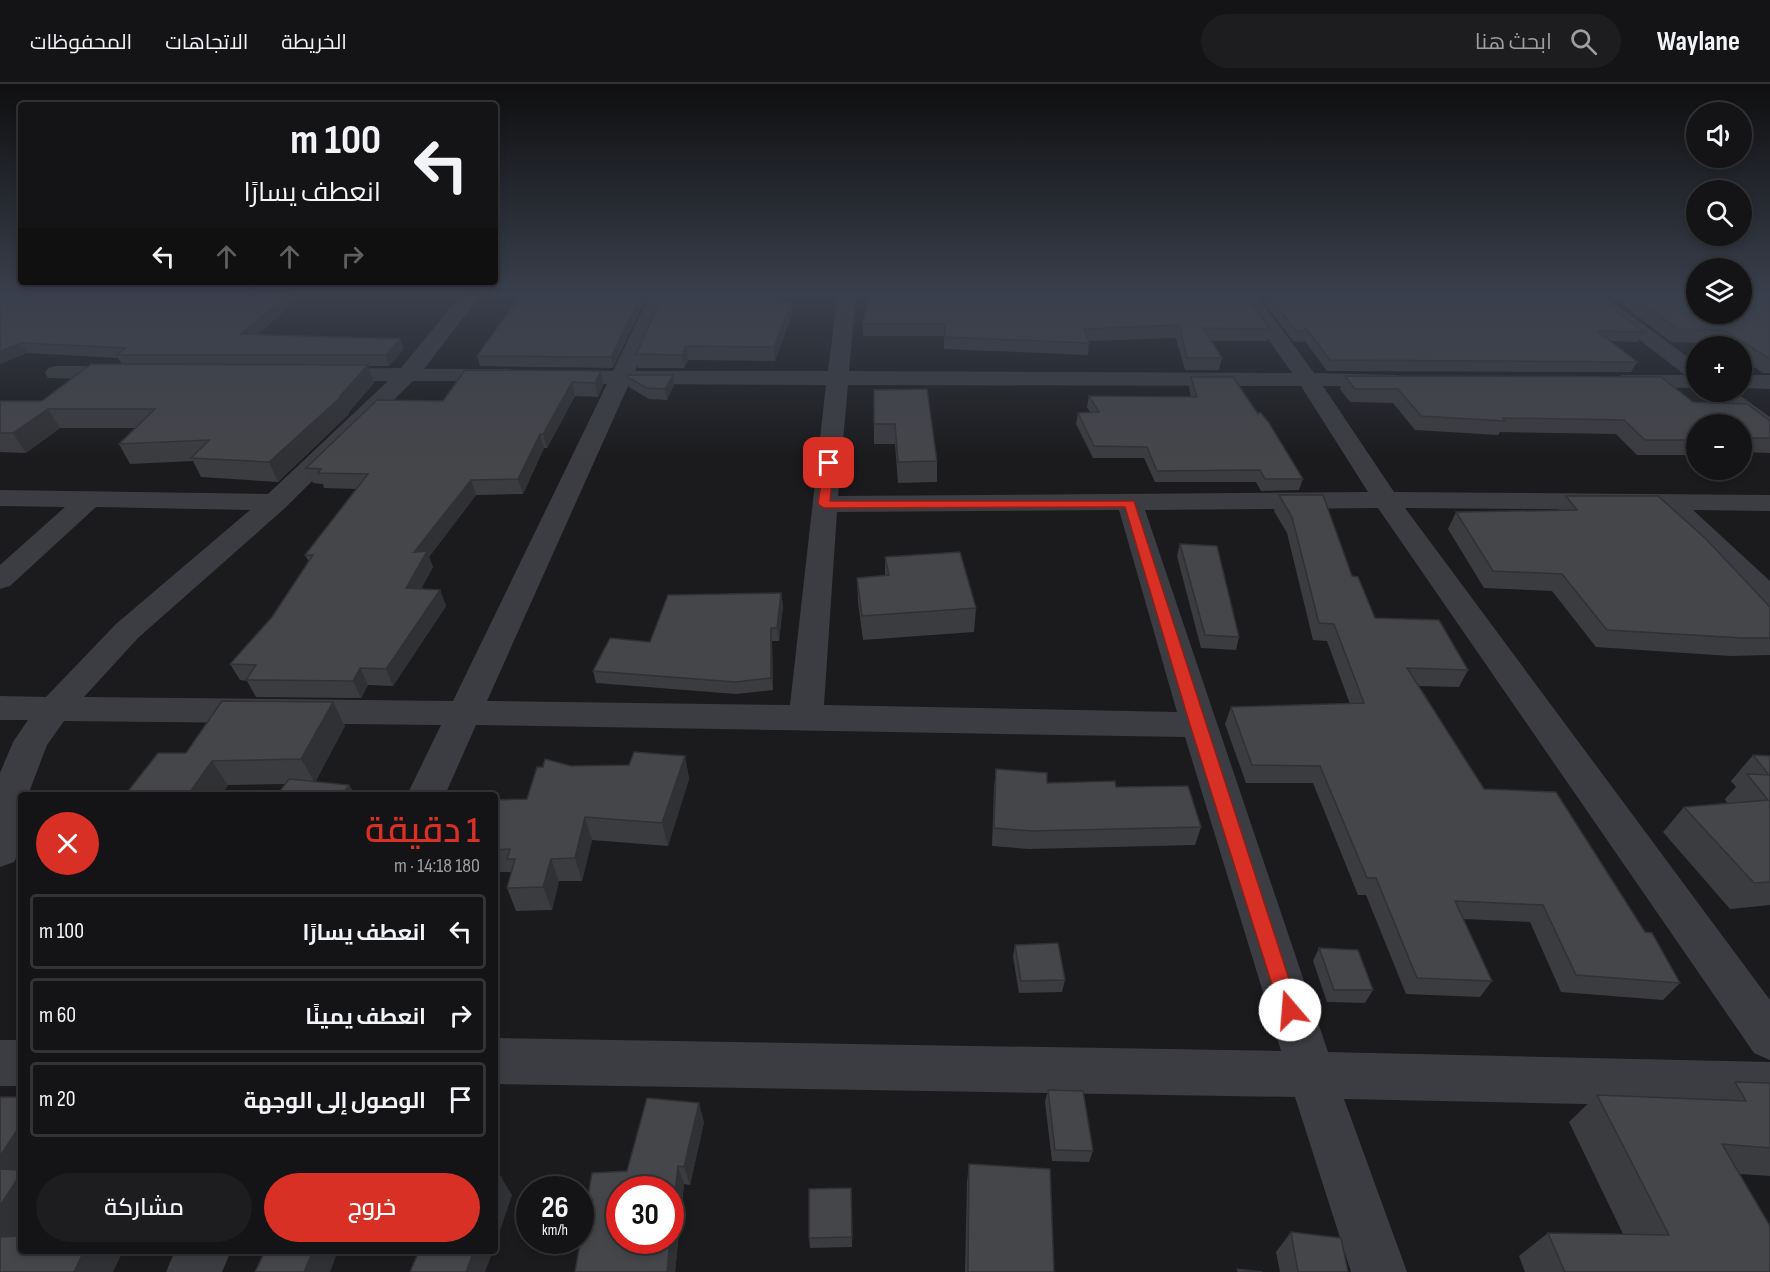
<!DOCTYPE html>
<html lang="ar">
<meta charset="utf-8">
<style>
body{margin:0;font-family:"Sofia Sans Condensed",Cairo,sans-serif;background:#1d1d1f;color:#f1f3f6;direction:rtl;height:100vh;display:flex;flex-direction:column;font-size:22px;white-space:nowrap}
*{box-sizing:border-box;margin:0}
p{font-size:20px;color:#9d9ea1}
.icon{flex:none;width:33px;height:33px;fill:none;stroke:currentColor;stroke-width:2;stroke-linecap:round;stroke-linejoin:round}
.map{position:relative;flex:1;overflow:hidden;direction:ltr}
.side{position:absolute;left:18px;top:708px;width:480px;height:462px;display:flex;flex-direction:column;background:#141416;border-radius:6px;box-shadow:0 3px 9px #0003,0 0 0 2px #333335;direction:rtl}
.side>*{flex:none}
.hud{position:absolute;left:18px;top:18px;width:480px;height:183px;border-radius:6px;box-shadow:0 3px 9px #0003,0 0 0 2px #333335;direction:rtl;background:#141416;color:#f1f3f6;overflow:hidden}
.tools{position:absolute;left:1686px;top:18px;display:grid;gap:12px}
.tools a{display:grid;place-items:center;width:66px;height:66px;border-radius:50%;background:#141416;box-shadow:0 3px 9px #0003,0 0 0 2px #333335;font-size:30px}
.speed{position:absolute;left:516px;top:1092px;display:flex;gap:12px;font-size:30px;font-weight:700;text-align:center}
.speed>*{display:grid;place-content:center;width:78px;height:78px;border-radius:50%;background:#141416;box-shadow:0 3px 9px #0003,0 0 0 2px #333335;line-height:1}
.speed small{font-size:15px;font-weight:400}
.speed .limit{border:9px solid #d22;background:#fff;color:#111}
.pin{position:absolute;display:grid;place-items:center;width:51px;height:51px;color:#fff;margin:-26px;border-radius:12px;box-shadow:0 3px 9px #0006}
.me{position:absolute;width:66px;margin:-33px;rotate:342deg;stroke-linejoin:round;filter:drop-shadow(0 0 4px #0008)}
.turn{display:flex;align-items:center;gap:21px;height:126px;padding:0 18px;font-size:27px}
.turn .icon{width:78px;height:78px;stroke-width:2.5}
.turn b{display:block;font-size:42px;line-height:51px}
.lanes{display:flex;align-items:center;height:57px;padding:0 18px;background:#0003;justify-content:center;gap:30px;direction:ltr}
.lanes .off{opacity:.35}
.round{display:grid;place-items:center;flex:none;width:63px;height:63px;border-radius:32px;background:#1d1d1f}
.headline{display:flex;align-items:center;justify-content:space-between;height:102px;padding:0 18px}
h1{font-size:36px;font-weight:600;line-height:45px;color:#d93025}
.cta{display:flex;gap:12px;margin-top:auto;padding:12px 18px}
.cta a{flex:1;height:69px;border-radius:36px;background:#d93025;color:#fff;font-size:24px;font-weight:600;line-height:69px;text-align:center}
.cta a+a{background:#1d1d1f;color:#f1f3f6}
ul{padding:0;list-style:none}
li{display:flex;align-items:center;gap:18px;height:75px;margin:0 12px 9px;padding:0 6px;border:3px solid #333335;border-radius:6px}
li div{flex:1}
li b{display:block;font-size:22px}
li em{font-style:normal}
header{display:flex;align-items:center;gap:36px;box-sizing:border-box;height:84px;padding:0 30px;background:#141416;border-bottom:2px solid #333335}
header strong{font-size:28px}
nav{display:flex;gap:33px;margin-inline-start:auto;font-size:21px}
.search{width:420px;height:54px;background:#1d1d1f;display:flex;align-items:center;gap:15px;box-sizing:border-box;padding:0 21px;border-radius:33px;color:#9d9ea1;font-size:22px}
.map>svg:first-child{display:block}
</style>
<header>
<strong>Waylane</strong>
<div class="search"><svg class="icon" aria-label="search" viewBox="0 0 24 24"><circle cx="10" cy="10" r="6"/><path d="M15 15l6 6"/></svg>ابحث هنا</div>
<nav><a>الخريطة</a><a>الاتجاهات</a><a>المحفوظات</a></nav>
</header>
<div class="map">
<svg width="1770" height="1188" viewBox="0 0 1770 1188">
<rect width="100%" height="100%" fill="#1b1b1d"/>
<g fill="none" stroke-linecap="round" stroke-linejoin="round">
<g fill="#3c3d42" fill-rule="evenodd">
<path d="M463,209H482L424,285H507L515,287L518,292L515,297H413L285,424L138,554L84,613L453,617L607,300H558L550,298L547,293L550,288L558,286L613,287L651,209H669L635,287H828L838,209H856L849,287L1292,289L1236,209H1255L1314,289L1397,291L1400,296L1397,301L1389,303L1323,302L1394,408L1770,411V427L1693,426L1770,497V522L1759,519L1662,426L1405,424L1770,916V976L1754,969L1378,424L1145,426L1328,968L1770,978V1024L1344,1015L1407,1188H1351L1295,1013L495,1000V954L1281,967L1185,653L476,641L445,711H407L441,641L64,637L47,661L28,711H21L20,767L14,778L0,783V689L13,658L28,636H0V612L46,613L116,540L250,426L96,423L10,502L0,505V481L65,423L0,422V406L268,410L388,297H327L319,295L316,290L319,285L401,284ZM629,300L826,301L790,621L487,617ZM848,301L1301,302L1368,408L838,412ZM1119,426L1177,628L824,621L837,428Z"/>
<polygon points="1579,209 1600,209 1696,279 1696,304 1615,303 1612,298 1615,293 1623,291 1685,291"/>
<polygon points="56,282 123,282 131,284 134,289 131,294 123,296 48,294 45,289 48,284"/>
<polygon points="1742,291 1770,291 1770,305 1742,304"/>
<polygon points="1710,308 1735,308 1770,333 1770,351 1762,349"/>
<rect x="0" y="956" width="21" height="46"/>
<polygon points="175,1167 231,1167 222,1188 166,1188"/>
</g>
</g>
<g fill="#3b3c40">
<polygon points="0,209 305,209 257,251 404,265 389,282 368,282 374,299 349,328 349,330 278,398 201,393 193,377 130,380 119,360 136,344 60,344 26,369 0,368 0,317 42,317 122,280 118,274 27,269 0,280"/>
<polygon points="664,209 782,209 782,212 780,218 792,218 792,230 775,277 688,276 684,284 638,284 636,270"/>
<polygon points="869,209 1270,245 1267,257 1211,257 1222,274 1219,286 1185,286 1176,254 1089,257 1088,271 944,265 944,252 863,252 863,240"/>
<polygon points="1266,209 1593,209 1644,248 1638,258 1611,257 1637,278 1631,288 1327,287 1304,256 1303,258 1293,257 1263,217"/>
<polygon points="1607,209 1770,209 1770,289 1763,289 1742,275 1742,262 1722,262 1716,259 1671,258"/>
<polygon points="647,212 613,284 480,282 477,272"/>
<polygon points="601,287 603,301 598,313 575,312 547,364 544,364 523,410 476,411 429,473 433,483 421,505 440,506 446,522 393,602 368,601 361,614 256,613 247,597 240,596 230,580 272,533 309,478 305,471 357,405 324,404 323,400 313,399 306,384 443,317"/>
<polygon points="1345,292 1693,318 1770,337 1770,369 1742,368 1742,340 1696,340 1696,371 1637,371 1616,350 1500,348 1498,351 1415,346 1393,319 1350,318 1340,305"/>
<polygon points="627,293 674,301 667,316 649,315 629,303"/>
<polygon points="1191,293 1258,330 1303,395 1299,406 1261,407 1256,398 1155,398 1144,374 1093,374 1076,340 1078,329 1090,328 1087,323 1089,312 1191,313 1189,304"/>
<polygon points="874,306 937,377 937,398 898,399 895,360 874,360"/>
<polygon points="1279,411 1352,492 1375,534 1468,586 1459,603 1419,602 1484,705 1645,848 1680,899 1663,916 1561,908 1530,838 1464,835 1492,897 1480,913 1406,910 1366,811 1358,811 1313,699 1246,699 1225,640 1231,623 1350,620 1327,557 1313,556 1287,449 1274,427"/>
<polygon points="1566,412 1770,523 1770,571 1730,572 1596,563 1552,507 1484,504 1448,445 1456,428 1558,427"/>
<polygon points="1180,460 1239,553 1236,566 1201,564 1177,472"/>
<polygon points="885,473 976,524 974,548 863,556 858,518 857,494 885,492"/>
<polygon points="781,509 783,522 779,557 772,557 773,606 736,610 596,599 593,587 650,558"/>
<polygon points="345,642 315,698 349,701 355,711 277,711 285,700 228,701 221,711 125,711 186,669"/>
<polygon points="1753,671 1770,672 1770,821 1730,825 1663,748 1684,723 1727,719 1725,715 1736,703 1731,697"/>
<polygon points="685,672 689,695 668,762 592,756 582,797 559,797 552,826 516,827 507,804 511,788 495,788 495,716 527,715 571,682 629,681"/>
<polygon points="996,685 1047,699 1116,703 1201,743 1195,761 1029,765 992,762 994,703"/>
<polygon points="1015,861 1065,896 1062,908 1019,909 1013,873"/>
<polygon points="1319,864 1373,906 1365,919 1327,918 1313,877"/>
<polygon points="1735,998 1770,999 1770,1092 1740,1090 1770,1188 1525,1188 1519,1172 1548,1149 1623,1150 1569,1038 1597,1011 1713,1015"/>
<polygon points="1048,1006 1093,1067 1089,1078 1052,1077 1045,1018"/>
<polygon points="704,1038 690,1101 684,1100 675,1188 575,1188 627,1087"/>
<polygon points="969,1080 1054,1188 965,1188 967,1098"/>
<polygon points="852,1114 852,1163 810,1164 809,1154"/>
<polygon points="1291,1148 1348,1188 1280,1188 1276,1168"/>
</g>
<g fill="#303134">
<polygon points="290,209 305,209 246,261 241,250"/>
<polygon points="642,209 646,209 647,212 613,284 611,273"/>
<polygon points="778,209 782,209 782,212 775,231 774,218"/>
<polygon points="792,218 792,230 775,277 774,263"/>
<polygon points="400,255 404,265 389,282 386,271"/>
<polygon points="21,259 27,269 0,280 0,267"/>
<polygon points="686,262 688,276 684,284 682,271"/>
<polygon points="368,281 374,299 349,328 349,330 278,398 269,378 340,312"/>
<polygon points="601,287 603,301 598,313 595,299"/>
<polygon points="673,291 674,301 667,316 665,305"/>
<polygon points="572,298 575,312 547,364 543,350"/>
<polygon points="48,325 60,344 26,369 13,349"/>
<polygon points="540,350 544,364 523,410 518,395"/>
<polygon points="471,396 476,411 429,473 433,483 413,520 406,504 414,468"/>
<polygon points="440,506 446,522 393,602 386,585"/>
<polygon points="781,509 783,522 779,557 777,544"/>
<polygon points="771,544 772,557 773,606 771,594"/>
<polygon points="360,584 368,601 361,614 353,597"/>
<polygon points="333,618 345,642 315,699 301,675"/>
<polygon points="685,672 689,695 668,762 662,739"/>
<polygon points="212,677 228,701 221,711 188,711"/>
<polygon points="349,701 355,711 342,711"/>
<polygon points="585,733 592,756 582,797 575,774"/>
<polygon points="551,775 559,797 552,826 543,803"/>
<polygon points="699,1019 704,1038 690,1101 684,1083"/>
<polygon points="21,1040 21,1160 0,1165 0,1072"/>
<polygon points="678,1082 684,1100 675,1188 667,1188"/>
<polygon points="501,1093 512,1111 495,1161 495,1109"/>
<polygon points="84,1167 120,1167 122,1169 113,1188 74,1188"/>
<polygon points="313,1167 338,1167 330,1188 304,1188"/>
<polygon points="474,1167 493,1167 485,1188 466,1188"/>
</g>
<g fill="#45464a" stroke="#303134" stroke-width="1.5">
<polygon points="0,209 290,209 241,250 400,255 386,271 117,271 126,264 21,259 0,267"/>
<polygon points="522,209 642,209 611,273 477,272"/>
<polygon points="664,209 778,209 774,218 792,218 774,263 686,262 682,271 636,270"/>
<polygon points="869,209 1244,209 1270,245 1203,244 1222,274 1187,274 1179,241 1084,245 1089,259 945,253 945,240 863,240"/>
<polygon points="1267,209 1593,209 1644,248 1598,247 1637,278 1330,276 1305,243 1306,247 1296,247"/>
<polygon points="1629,209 1696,209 1696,230 1742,230 1742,209 1770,209 1770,275 1724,246 1678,245"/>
<polygon points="91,280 368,281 340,312 342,312 269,378 191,374 209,356 119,360 155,325 48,325 13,349 0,349 0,317 42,317"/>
<polygon points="465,286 601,287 595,299 572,298 543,350 540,350 518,395 471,396 414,468 427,467 406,504 440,506 386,585 360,584 353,597 246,596 256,581 230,580 272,533 313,471 305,471 368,390 318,389 321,385 306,384 377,316 443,317"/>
<polygon points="628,291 673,291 665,305 647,304 627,293"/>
<polygon points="1345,292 1661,293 1693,318 1747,320 1770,337 1770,354 1742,354 1742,340 1696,340 1696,356 1645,356 1624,336 1503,334 1505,337 1421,332 1398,305 1355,305"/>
<polygon points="1191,293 1233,293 1258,330 1260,328 1269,339 1303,395 1265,395 1260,386 1157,387 1147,363 1094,362 1078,329 1099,328 1089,312 1197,313"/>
<polygon points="927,305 937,377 898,378 895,340 874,340 874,306"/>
<polygon points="1279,411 1323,411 1352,492 1358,493 1375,534 1439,536 1468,586 1407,584 1484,705 1556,708 1645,848 1652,849 1680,899 1576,891 1543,821 1455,817 1492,897 1417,894 1376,794 1367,794 1320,682 1252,681 1231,623 1364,619 1334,540 1319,539 1292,433"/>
<polygon points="1566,412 1658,412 1706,455 1770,523 1770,554 1743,554 1607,546 1562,490 1493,487 1456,428 1577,426"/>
<polygon points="1180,460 1217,462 1239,553 1205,551"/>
<polygon points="960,468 976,524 862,532 857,494 889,491 885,473"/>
<polygon points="781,509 777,544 771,544 771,594 735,598 593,587 610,554 650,558 668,511"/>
<polygon points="222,617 333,618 301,675 212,677 188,711 125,711 158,669 186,669"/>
<polygon points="634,668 685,672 662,739 585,733 575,774 551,775 543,803 507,804 515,775 507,775 510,765 495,766 495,716 527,715 537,683 543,683 545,675 571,682 629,681"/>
<polygon points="1753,671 1770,672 1770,798 1754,799 1684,723 1768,716 1747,690 1769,691"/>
<polygon points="996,685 1047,689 1047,699 1115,697 1116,703 1188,702 1201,743 1032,747 994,744"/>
<polygon points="289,695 349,701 342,711 277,711"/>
<polygon points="1058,859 1065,896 1021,897 1015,861"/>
<polygon points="1319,864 1358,866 1373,906 1334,906"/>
<polygon points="1735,998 1770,999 1770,1064 1722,1060 1770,1142 1770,1188 1565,1188 1548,1149 1669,1151 1597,1011 1746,1017"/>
<polygon points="1048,1006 1083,1007 1093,1067 1055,1066"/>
<polygon points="0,1013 21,1013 21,1040 0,1072"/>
<polygon points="647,1014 699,1019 684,1083 678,1082 670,1153 670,1106 620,1106 620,1156 670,1156 667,1188 575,1188 592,1089 627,1087"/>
<polygon points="969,1080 1050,1085 1054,1188 968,1188"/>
<polygon points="0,1085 21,1086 21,1089 0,1122"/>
<polygon points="495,1092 501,1093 495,1109"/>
<polygon points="851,1104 852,1153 809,1154 809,1105"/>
<polygon points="1291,1148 1341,1154 1348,1188 1298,1188"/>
<polygon points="21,1152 21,1167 84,1167 74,1188 0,1188 0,1153"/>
<polygon points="265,1167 313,1167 304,1188 255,1188"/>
<polygon points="419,1167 474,1167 466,1188 410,1188"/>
<polygon points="1237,1185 1263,1188 1238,1188"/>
</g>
<linearGradient id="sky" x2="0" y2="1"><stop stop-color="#0f0f10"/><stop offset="0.56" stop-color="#393f4c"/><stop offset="1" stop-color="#393f4c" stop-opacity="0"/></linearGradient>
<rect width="1770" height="375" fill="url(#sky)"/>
<polygon fill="#d93025" stroke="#8d1f18" stroke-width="1.5" points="829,375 834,379 830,417 1134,417 1299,926 1296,932 1290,934 1283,932 1280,926 1190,641 1125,423 824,424 818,420 824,379"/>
</svg>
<div class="tools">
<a><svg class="icon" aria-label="sound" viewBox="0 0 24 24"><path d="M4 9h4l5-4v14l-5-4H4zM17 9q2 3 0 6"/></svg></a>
<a><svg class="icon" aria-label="search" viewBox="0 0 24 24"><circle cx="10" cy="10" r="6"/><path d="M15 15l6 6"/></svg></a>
<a><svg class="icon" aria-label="layers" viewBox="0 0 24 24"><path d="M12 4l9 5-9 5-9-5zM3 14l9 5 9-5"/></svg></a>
<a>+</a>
<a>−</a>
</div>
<div class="speed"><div>26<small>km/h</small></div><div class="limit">30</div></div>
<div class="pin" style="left:829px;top:379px;background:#d93025"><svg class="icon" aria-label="arrive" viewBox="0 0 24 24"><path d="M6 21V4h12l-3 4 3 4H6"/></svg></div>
<svg class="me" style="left:1290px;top:926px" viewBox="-20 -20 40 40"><circle r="19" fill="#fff"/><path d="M0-13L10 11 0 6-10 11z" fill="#d93025"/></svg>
<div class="hud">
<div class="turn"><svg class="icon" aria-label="left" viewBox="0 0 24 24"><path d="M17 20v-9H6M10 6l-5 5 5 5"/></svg><div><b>100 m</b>انعطف يسارًا</div></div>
<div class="lanes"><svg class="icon" aria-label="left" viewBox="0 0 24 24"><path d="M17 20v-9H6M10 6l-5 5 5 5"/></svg><svg class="icon off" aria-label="ahead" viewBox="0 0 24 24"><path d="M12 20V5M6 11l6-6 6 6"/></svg><svg class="icon off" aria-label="ahead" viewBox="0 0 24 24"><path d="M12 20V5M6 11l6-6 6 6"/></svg><svg class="icon off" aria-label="right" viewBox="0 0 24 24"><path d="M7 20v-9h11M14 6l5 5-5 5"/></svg></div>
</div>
<section class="side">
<div class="headline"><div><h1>1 دقيقة</h1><p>180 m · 14:18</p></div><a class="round" style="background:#d93025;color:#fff"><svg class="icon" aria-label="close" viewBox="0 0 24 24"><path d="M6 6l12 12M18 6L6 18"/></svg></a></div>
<ul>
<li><svg class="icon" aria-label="left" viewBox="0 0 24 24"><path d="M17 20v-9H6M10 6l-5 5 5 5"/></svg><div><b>انعطف يسارًا</b></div><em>100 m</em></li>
<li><svg class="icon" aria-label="right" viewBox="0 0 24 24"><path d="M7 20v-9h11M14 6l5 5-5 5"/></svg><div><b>انعطف يمينًا</b></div><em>60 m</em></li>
<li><svg class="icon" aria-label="arrive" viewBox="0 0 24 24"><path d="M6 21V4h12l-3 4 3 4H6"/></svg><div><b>الوصول إلى الوجهة</b></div><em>20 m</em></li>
</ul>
<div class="cta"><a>خروج</a><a>مشاركة</a></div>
</section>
</div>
